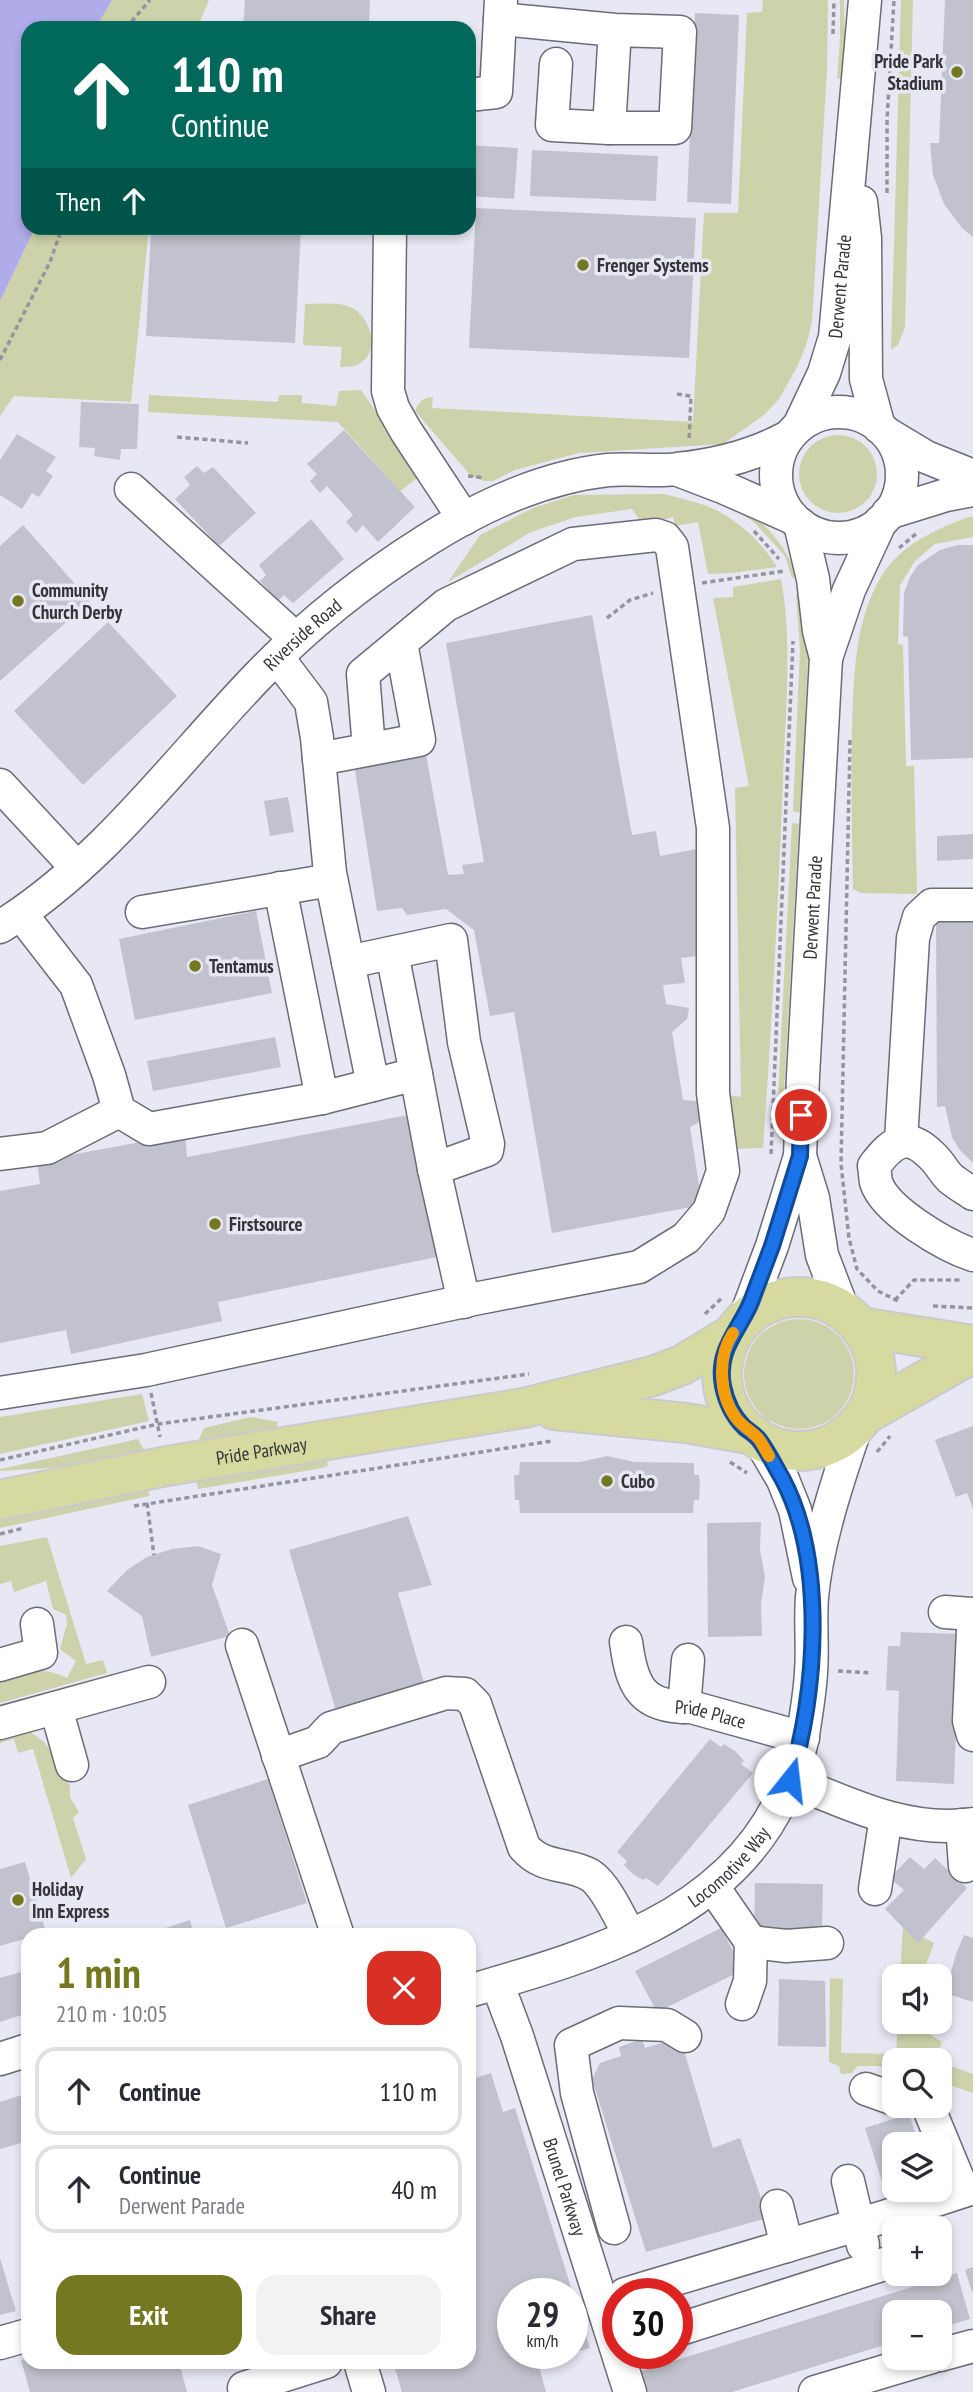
<!DOCTYPE html>
<meta charset="utf-8">
<style>
body{margin:0;font-family:"PT Sans Narrow",sans-serif;background:#f2f2f3;color:#2b2b33;height:100vh;display:flex;flex-direction:column;font-size:26px;white-space:nowrap}
*{box-sizing:border-box;margin:0}
p{font-size:23px;color:#7c7c81}
.icon{flex:none;width:38px;height:38px;fill:none;stroke:currentColor;stroke-width:2;stroke-linecap:round;stroke-linejoin:round}
.map{position:relative;flex:1;overflow:hidden}
.details{position:absolute;left:21px;top:1928px;width:455px;height:441px;display:flex;flex-direction:column;background:#fff;border-radius:21px;box-shadow:0 4px 10px #0003}
.details>*{flex:none}
.hud{position:absolute;left:21px;top:21px;width:455px;height:214px;border-radius:21px;box-shadow:0 4px 10px #0003;background:#00695c;color:#fff;overflow:hidden}
.controls{position:absolute;left:882px;top:1964px;display:grid;gap:14px}
.controls a{display:grid;place-items:center;width:70px;height:70px;border-radius:14px;background:#fff;box-shadow:0 4px 10px #0003;font-size:35px}
.speed{position:absolute;left:497px;top:2278px;display:flex;gap:14px;font-size:35px;font-weight:700;text-align:center}
.speed>*{display:grid;place-content:center;width:91px;height:91px;border-radius:50%;background:#fff;box-shadow:0 4px 10px #0003;line-height:1}
.speed small{font-size:18px;font-weight:400}
.speed .limit{border:10px solid #d22;background:#fff;color:#111}
.pin{position:absolute;display:grid;place-items:center;width:60px;height:60px;color:#fff;margin:-30px;border:4px solid #fff;border-radius:50%;box-shadow:0 2px 7px #0007}
.me{position:absolute;width:77px;margin:-38px;rotate:16deg;stroke-linejoin:round;filter:drop-shadow(0 0 5px #0008)}
.turn{display:flex;align-items:center;gap:24px;height:147px;padding:0 35px;font-size:32px}
.turn .icon{width:91px;height:91px;stroke-width:2.5}
.turn b{display:block;font-size:49px;line-height:60px}
.then{display:flex;align-items:center;height:66px;padding:0 35px;background:#0003;gap:14px;font-size:26px}
.round{display:grid;place-items:center;flex:none;width:74px;height:74px;border-radius:21px;background:#f2f2f3}
.summary{display:flex;align-items:center;justify-content:space-between;height:119px;padding:0 35px}
h1{font-size:42px;font-weight:600;line-height:52px;color:#747821}
.action{display:flex;gap:14px;margin-top:auto;padding:14px 35px}
.action a{flex:1;height:80px;border-radius:21px;background:#747821;color:#fff;font-size:28px;font-weight:600;line-height:80px;text-align:center}
.action a+a{background:#f2f2f3;color:#2b2b33}
ul{padding:0;list-style:none}
li{display:flex;align-items:center;gap:21px;height:88px;margin:0 14px 10px;padding:0 21px;border:4px solid #e1e1e2;border-radius:21px}
li div{flex:1}
li b{display:block;font-size:26px}
li em{font-style:normal}
.map>svg:first-child{display:block}
</style>
<div class="map">
<svg width="973" height="2392" viewBox="0 0 973 2392">
<rect width="100%" height="100%" fill="#e8e7f4"/>
<g fill="#ced2aa">
<polygon points="112,0 209,0 197,28 96,28"/>
<path d="M763,0H828L827,69L812,322L806,346L797,367L779,399L764,415L723,444L579,453L515,470L493,481H484L471,476L415,411C419,402 422,398 433,397L432,408L693,422L704,213H738L747,13L762,12Z"/>
<polygon points="840,0 844,0 845,44 842,78 837,79 840,38"/>
<polygon points="901,0 913,0 905,327 898,345 891,350"/>
<polygon points="35,228 149,228 131,402 14,396 0,416 0,301"/>
<path d="M305,304C319,304 338,302 350,307C371,315 382,354 357,365C352,367 345,367 340,367L342,347L303,345Z"/>
<polygon points="361,390 420,476 400,491 338,422 148,412 149,395 278,402 279,395 302,395 302,403 336,406 339,391"/>
<circle cx="838" cy="474" r="39"/>
<path d="M664,494C678,498 693,501 707,506C735,517 762,542 777,567L732,573L708,574L698,522L675,526L673,517L643,525L632,509L576,517L531,532L448,582L480,535L533,508L574,495Z"/>
<path d="M741,507C769,526 785,546 798,577L792,578L785,556L755,523L740,513Z"/>
<path d="M968,517H973V537L935,544L915,561L900,585L898,644L903,645L906,766H914L917,894L861,893L853,889C852,836 851,782 852,728C854,677 854,622 881,577C901,544 935,530 968,517Z"/>
<path d="M781,579C793,644 785,714 783,780C778,903 772,1025 763,1148L729,1149L727,1095L741,1097L735,788L749,786L713,598L733,597V587Z"/>
<polygon points="800,593 808,656 801,813 793,811 800,650 796,595"/>
<polygon points="792,823 799,824 783,1109 782,1115 777,1117"/>
<circle cx="799" cy="1374" r="55"/>
<polygon points="142,1394 149,1421 0,1454 0,1417"/>
<polygon points="251,1417 278,1422 277,1427 198,1441 204,1428"/>
<polygon points="138,1439 145,1452 51,1468 0,1471 0,1469"/>
<polygon points="322,1459 327,1461 328,1466 323,1468 198,1489 196,1479"/>
<polygon points="148,1482 149,1496 0,1528 0,1514"/>
<path d="M47,1537L86,1664L103,1660L107,1673L0,1703V1673C24,1667 45,1668 67,1678L76,1661L60,1649L67,1624L66,1615L53,1609L46,1581L14,1592L11,1581L0,1584V1546Z"/>
<polygon points="27,1729 45,1743 53,1754 60,1772 70,1786 70,1797 79,1812 73,1818 86,1859 71,1878 33,1749 18,1753 14,1739 0,1743 0,1734"/>
<polygon points="903,1927 934,1943 922,1976 900,1976"/>
<polygon points="830,1978 843,1979 841,2053 896,2054 898,2021 919,2021 925,2031 942,2042 935,2060 894,2060 894,2070 878,2066 857,2066 852,2073 841,2074 839,2066 829,2062"/>
<polygon points="940,2062 973,2074 973,2093 940,2082"/>
</g>
<polygon fill="#b0abe9" points="0,0 112,0 96,28 28,28 28,228 35,228 0,301"/>
<g fill="#c2c2ce">
<polygon points="245,0 370,0 369,28 243,28"/>
<polygon points="945,0 973,0 973,237 962,228 944,204 933,175 930,143 939,143"/>
<polygon points="695,13 739,15 731,204 687,202"/>
<polygon points="469,145 518,148 514,199 469,196"/>
<polygon points="532,150 658,156 656,201 530,196"/>
<polygon points="476,208 696,218 689,358 469,348"/>
<polygon points="151,228 301,228 295,343 146,336"/>
<polygon points="81,402 139,404 137,449 121,449 120,460 94,456 95,448 79,447"/>
<polygon points="344,430 415,507 378,542 363,525 356,533 346,522 353,515 327,486 320,493 310,481 317,474 307,464"/>
<polygon points="17,434 56,457 46,471 53,476 39,497 32,493 22,509 0,495 0,460"/>
<polygon points="197,466 204,473 213,467 256,513 219,546 175,499 190,485 184,477"/>
<polygon points="311,519 344,559 293,603 284,595 278,601 260,581 266,575 259,565"/>
<polygon points="23,525 90,601 0,681 0,546"/>
<polygon points="957,545 973,545 973,758 911,760 908,637 903,636 904,593 910,577 918,565 940,550"/>
<polygon points="592,615 632,835 656,831 660,856 697,849 697,956 681,958 685,983 663,985 666,1004 689,1008 687,1019 672,1032 683,1100 708,1102 704,1116 698,1123 690,1127 702,1205 552,1233 514,1012 490,1016 474,930 446,909 407,915 402,908 377,911 354,764 425,749 448,875 464,874 462,865 484,862 446,643"/>
<polygon points="108,622 177,696 83,785 14,711"/>
<polygon points="288,797 294,832 270,836 264,801"/>
<polygon points="973,834 973,859 937,861 937,836"/>
<polygon points="256,911 272,993 135,1020 119,939"/>
<polygon points="973,920 973,1163 959,1149 952,1137 945,1106 937,1107 936,921"/>
<polygon points="275,1037 281,1067 153,1091 147,1061"/>
<polygon points="408,1115 437,1257 218,1302 222,1321 71,1354 66,1330 0,1343 0,1191 40,1184 37,1161 185,1134 187,1157"/>
<polygon points="973,1426 973,1509 967,1493 956,1497 935,1440"/>
<polygon points="607,1456 635,1462 694,1463 694,1475 699,1475 700,1486 699,1500 694,1500 693,1513 520,1513 519,1500 515,1500 514,1475 519,1475 520,1462 580,1462"/>
<polygon points="408,1516 432,1585 398,1593 424,1683 336,1711 289,1550"/>
<polygon points="761,1522 760,1550 765,1577 761,1604 762,1636 708,1637 707,1523"/>
<polygon points="198,1546 221,1554 212,1585 230,1636 151,1657 142,1616 107,1591 127,1570 147,1557 172,1549"/>
<polygon points="901,1632 959,1634 954,1784 896,1781 899,1691 886,1690 888,1646 900,1646"/>
<polygon points="710,1739 721,1747 724,1744 735,1751 744,1761 741,1764 753,1773 658,1886 646,1878 643,1880 633,1874 624,1865 627,1861 617,1852"/>
<polygon points="268,1779 307,1903 226,1928 188,1805"/>
<polygon points="910,1857 924,1869 935,1858 967,1888 918,1943 885,1909 904,1890 890,1878"/>
<polygon points="25,1862 46,1932 28,1936 28,1938 0,1946 0,1869"/>
<polygon points="755,1883 823,1884 822,1931 754,1930"/>
<polygon points="190,1920 194,1936 144,1936 144,1935"/>
<polygon points="721,1928 743,1970 657,2012 635,1971"/>
<polygon points="964,1935 973,1938 973,2002 945,1993 956,1954"/>
<polygon points="28,1970 28,2013 0,2022 0,1978"/>
<polygon points="779,1979 825,1981 826,2047 778,2046"/>
<polygon points="642,2039 645,2048 664,2042 685,2054 713,2148 740,2138 768,2218 646,2252 592,2079 600,2063 621,2056 619,2047"/>
<polygon points="491,2073 503,2112 515,2108 590,2348 572,2353 572,2294 513,2294 513,2354 567,2354 538,2363 546,2392 402,2392 393,2362 469,2362 469,2080"/>
<polygon points="28,2093 28,2141 0,2149 0,2102"/>
<polygon points="909,2114 919,2144 894,2144 894,2188 885,2191 865,2128"/>
<polygon points="0,2258 16,2311 0,2315"/>
<polygon points="973,2267 973,2292 972,2292 965,2270"/>
<polygon points="957,2273 970,2319 940,2328 940,2312 894,2312 894,2342 732,2392 644,2392 638,2372"/>
<polygon points="28,2358 28,2362 179,2362 187,2392 30,2392 21,2360"/>
</g>
<g fill="none" stroke-linecap="round" stroke-linejoin="round">
<defs>
<g id="minor">
<polyline points="500,19 615,30 680,32 675,128 609,128 615,30"/>
<polyline points="556,64 552,125 609,128"/>
<polyline points="469,95 496,92 501,0"/>
<polyline points="861,202 865,238 866,379 879,427"/>
<polyline points="390,228 388,391 393,408 406,431 464,519"/>
<circle cx="839" cy="475" r="63"/>
<path id="s1" d="M799,426L824,373L835,337L865,0"/>
<polyline points="886,433 926,457 973,476"/>
<polyline points="678,470 725,488 793,518"/>
<polyline points="131,489 296,639"/>
<polyline points="888,513 946,495 973,490"/>
<polyline points="277,657 311,702 317,738 330,873 373,1085"/>
<polyline points="826,658 849,590 881,521"/>
<polyline points="319,759 419,740 401,643"/>
<polyline points="0,785 77,868"/>
<polyline points="280,888 322,1098"/>
<polyline points="142,912 331,880"/>
<polyline points="21,914 76,985 109,1075 119,1111 149,1129 322,1098 416,1074 434,1169 464,1302"/>
<path id="s2" d="M0,927C103,863 175,762 258,676C308,624 365,579 427,540C481,506 544,477 608,470C631,468 655,472 677,469C717,465 753,456 788,437"/>
<polyline points="392,953 416,1074"/>
<polyline points="348,962 451,940 464,1042 488,1144 487,1150 434,1169"/>
<polyline points="901,1141 913,938 919,917 932,905 973,905"/>
<polyline points="0,1154 47,1148 119,1111"/>
<polyline points="800,1156 813,1198 822,1255 843,1310"/>
<path d="M973,1194C966,1189 957,1184 950,1178C943,1171 939,1162 932,1156C907,1131 893,1141 874,1166C875,1171 875,1177 876,1182C885,1211 946,1246 973,1255"/>
<path id="s3" d="M745,1318L772,1246L800,1156L803,1076L826,658L819,631L813,579L800,524"/>
<polyline points="0,1393 146,1370 474,1299 639,1267 686,1238 709,1211 723,1171 713,1093 713,828 672,547 665,538 656,535 573,544 446,605 363,674 369,749"/>
<polyline points="759,1439 783,1480 795,1510 809,1578"/>
<polyline points="945,1612 973,1614"/>
<polyline points="973,1630 969,1721 973,1735"/>
<path id="s4" d="M626,1642C632,1687 642,1708 691,1707L803,1738"/>
<polyline points="242,1645 338,1936"/>
<polyline points="0,1665 41,1653 37,1624"/>
<polyline points="684,1707 688,1660"/>
<polyline points="56,1708 72,1765"/>
<polyline points="0,1723 149,1682"/>
<path d="M278,1756L318,1742L331,1728L446,1693L465,1694L475,1704L524,1847C544,1870 567,1862 590,1875C606,1885 621,1920 630,1936"/>
<path d="M790,1780C849,1804 908,1834 973,1824"/>
<polyline points="962,1825 965,1866"/>
<polyline points="713,1887 751,1942 750,1981 742,2004"/>
<polyline points="875,1889 886,1817"/>
<polyline points="751,1942 786,1946 827,1943"/>
<path id="s5" d="M497,1983L517,2036L630,2392"/>
<path id="s6" d="M469,1991C586,1957 723,1920 781,1800C791,1780 799,1758 803,1735C806,1714 810,1693 811,1672C813,1647 810,1622 812,1597C817,1543 838,1479 856,1427"/>
<polyline points="0,2059 28,2050"/>
<polyline points="866,2089 894,2099"/>
<polyline points="930,2111 963,2191"/>
<polyline points="848,2181 863,2245"/>
<polyline points="777,2206 787,2246"/>
<polyline points="614,2228 577,2093 571,2045 619,2023 667,2025 685,2036"/>
<polyline points="625,2294 887,2216 973,2188"/>
<polyline points="677,2330 894,2261"/>
<polyline points="0,2343 28,2335"/>
<polyline points="940,2355 973,2346"/>
<polyline points="360,2362 369,2392"/>
<polyline points="244,2388 326,2362"/>
<polyline points="815,2392 932,2357"/>
</g>
<g id="major">
<circle cx="799" cy="1374" r="77"/>
<polyline points="860,1327 973,1345"/>
<polyline points="554,1410 686,1423 754,1435"/>
<polyline points="866,1414 973,1353"/>
<path id="s7" d="M0,1500L167,1466L524,1408L653,1376L682,1365L730,1336"/>
</g>
</defs>
<use href="#minor" stroke="#6c6b77" stroke-width="35"/>
<use href="#major" stroke="#cacacc" stroke-width="42"/>
<g stroke="#95949e" stroke-width="3.5" stroke-dasharray="5 3.5" stroke-linecap="butt">
<polyline points="126,28 150,0"/>
<polyline points="833,34 834,0"/>
<polyline points="887,193 887,120 894,0"/>
<polyline points="0,360 50,262 62,228"/>
<polyline points="677,394 691,396 689,441"/>
<polyline points="177,437 248,443"/>
<polyline points="468,476 485,478"/>
<polyline points="754,531 779,559"/>
<polyline points="899,548 917,533"/>
<polyline points="702,583 784,571"/>
<polyline points="607,618 630,600 653,593"/>
<polyline points="850,740 841,1164 849,1238 857,1269 878,1291 898,1301"/>
<polyline points="771,1154 793,641"/>
<polyline points="895,1300 914,1280 961,1280"/>
<polyline points="933,1306 973,1308"/>
<polyline points="705,1314 722,1298"/>
<polyline points="151,1393 160,1437"/>
<polyline points="877,1452 890,1436"/>
<polyline points="0,1460 158,1424 529,1374"/>
<polyline points="730,1462 747,1473"/>
<polyline points="147,1503 154,1555"/>
<polyline points="134,1506 552,1441"/>
<polyline points="0,1534 24,1528"/>
<polyline points="838,1671 872,1673"/>
</g>
<use href="#minor" stroke="#fff" stroke-width="32"/>
<use href="#major" stroke="#d6daa0" stroke-width="38"/>
</g>
<g fill="none" stroke-linecap="round" stroke-linejoin="round">
<defs>
<path id="route" d="M790,1780C817,1694 826,1560 782,1478C775,1466 768,1452 760,1441C756,1435 750,1432 744,1427C733,1416 726,1401 723,1386C716,1350 739,1331 751,1302L772,1246L800,1156L801,1115"/>
</defs>
<use href="#route" stroke="#114b97" stroke-width="18"/>
<use href="#route" stroke="#1a73e8" stroke-width="12"/>
<path stroke="#f59e0b" stroke-width="12" d="M733,1333C717,1357 719,1395 736,1418C742,1426 750,1430 757,1437C762,1442 765,1450 769,1456"/>
</g>
<g fill="#747821" stroke="#e8e7f4" stroke-width="2.5">
<circle cx="957" cy="72" r="7"/>
<circle cx="583" cy="265" r="7"/>
<circle cx="18" cy="601" r="7"/>
<circle cx="195" cy="966" r="7"/>
<circle cx="215" cy="1224" r="7"/>
<circle cx="607" cy="1481" r="7"/>
<circle cx="18" cy="1900" r="7"/>
</g>
<g text-anchor="middle" stroke-width="7" stroke-linejoin="round" paint-order="stroke">
<g font-size="19" font-weight="bold" fill="#343439" stroke="#e8e7f4" text-anchor="start">
<text x="943" y="68" text-anchor="end">Pride Park<tspan x="943" dy="22">Stadium</tspan></text>
<text x="597" y="272">Frenger Systems</text>
<text x="32" y="597">Community<tspan x="32" dy="22">Church Derby</tspan></text>
<text x="209" y="973">Tentamus</text>
<text x="229" y="1231">Firstsource</text>
<text x="621" y="1488">Cubo</text>
<text x="32" y="1896">Holiday<tspan x="32" dy="22">Inn Express</tspan></text>
</g>
<g font-size="19" fill="#343439" stroke="#e8e7f4">
<text dy="7" stroke="none"><textPath href="#s1" startOffset="147">Derwent Parade</textPath></text>
<text dy="7" stroke="none"><textPath href="#s2" startOffset="422">Riverside Road</textPath></text>
<text dy="7" stroke="none"><textPath href="#s3" startOffset="420">Derwent Parade</textPath></text>
<text dy="7" stroke="none"><textPath href="#s7" startOffset="266">Pride Parkway</textPath></text>
<text dy="7" stroke="none"><textPath href="#s4" startOffset="126">Pride Place</textPath></text>
<text dy="7" stroke="none"><textPath href="#s6" startOffset="292">Locomotive Way</textPath></text>
<text dy="7" stroke="none"><textPath href="#s5" startOffset="215">Brunel Parkway</textPath></text>
</g>
</g>
</svg>
<div class="controls">
<a><svg class="icon" aria-label="sound" viewBox="0 0 24 24"><path d="M4 9h4l5-4v14l-5-4H4zM17 9q2 3 0 6"/></svg></a>
<a><svg class="icon" aria-label="search" viewBox="0 0 24 24"><circle cx="10" cy="10" r="6"/><path d="M15 15l6 6"/></svg></a>
<a><svg class="icon" aria-label="layers" viewBox="0 0 24 24"><path d="M12 4l9 5-9 5-9-5zM3 14l9 5 9-5"/></svg></a>
<a>+</a>
<a>−</a>
</div>
<div class="speed"><div>29<small>km/h</small></div><div class="limit">30</div></div>
<div class="pin" style="left:801px;top:1115px;background:#d93025"><svg class="icon" aria-label="arrive" viewBox="0 0 24 24"><path d="M6 21V4h12l-3 4 3 4H6"/></svg></div>
<svg class="me" style="left:790px;top:1780px" viewBox="-20 -20 40 40"><circle r="19" fill="#fff"/><path d="M0-13L10 11 0 6-10 11z" fill="#1a73e8"/></svg>
<div class="hud">
<div class="turn"><svg class="icon" aria-label="ahead" viewBox="0 0 24 24"><path d="M12 20V5M6 11l6-6 6 6"/></svg><div><b>110 m</b>Continue</div></div>
<div class="then">Then<svg class="icon" aria-label="ahead" viewBox="0 0 24 24"><path d="M12 20V5M6 11l6-6 6 6"/></svg></div>
</div>
<section class="details">
<div class="summary"><div><h1>1 min</h1><p>210 m · 10:05</p></div><a class="round" style="background:#d93025;color:#fff"><svg class="icon" aria-label="close" viewBox="0 0 24 24"><path d="M6 6l12 12M18 6L6 18"/></svg></a></div>
<ul>
<li><svg class="icon" aria-label="ahead" viewBox="0 0 24 24"><path d="M12 20V5M6 11l6-6 6 6"/></svg><div><b>Continue</b></div><em>110 m</em></li>
<li><svg class="icon" aria-label="ahead" viewBox="0 0 24 24"><path d="M12 20V5M6 11l6-6 6 6"/></svg><div><b>Continue</b><p>Derwent Parade</p></div><em>40 m</em></li>
</ul>
<div class="action"><a>Exit</a><a>Share</a></div>
</section>
</div>
